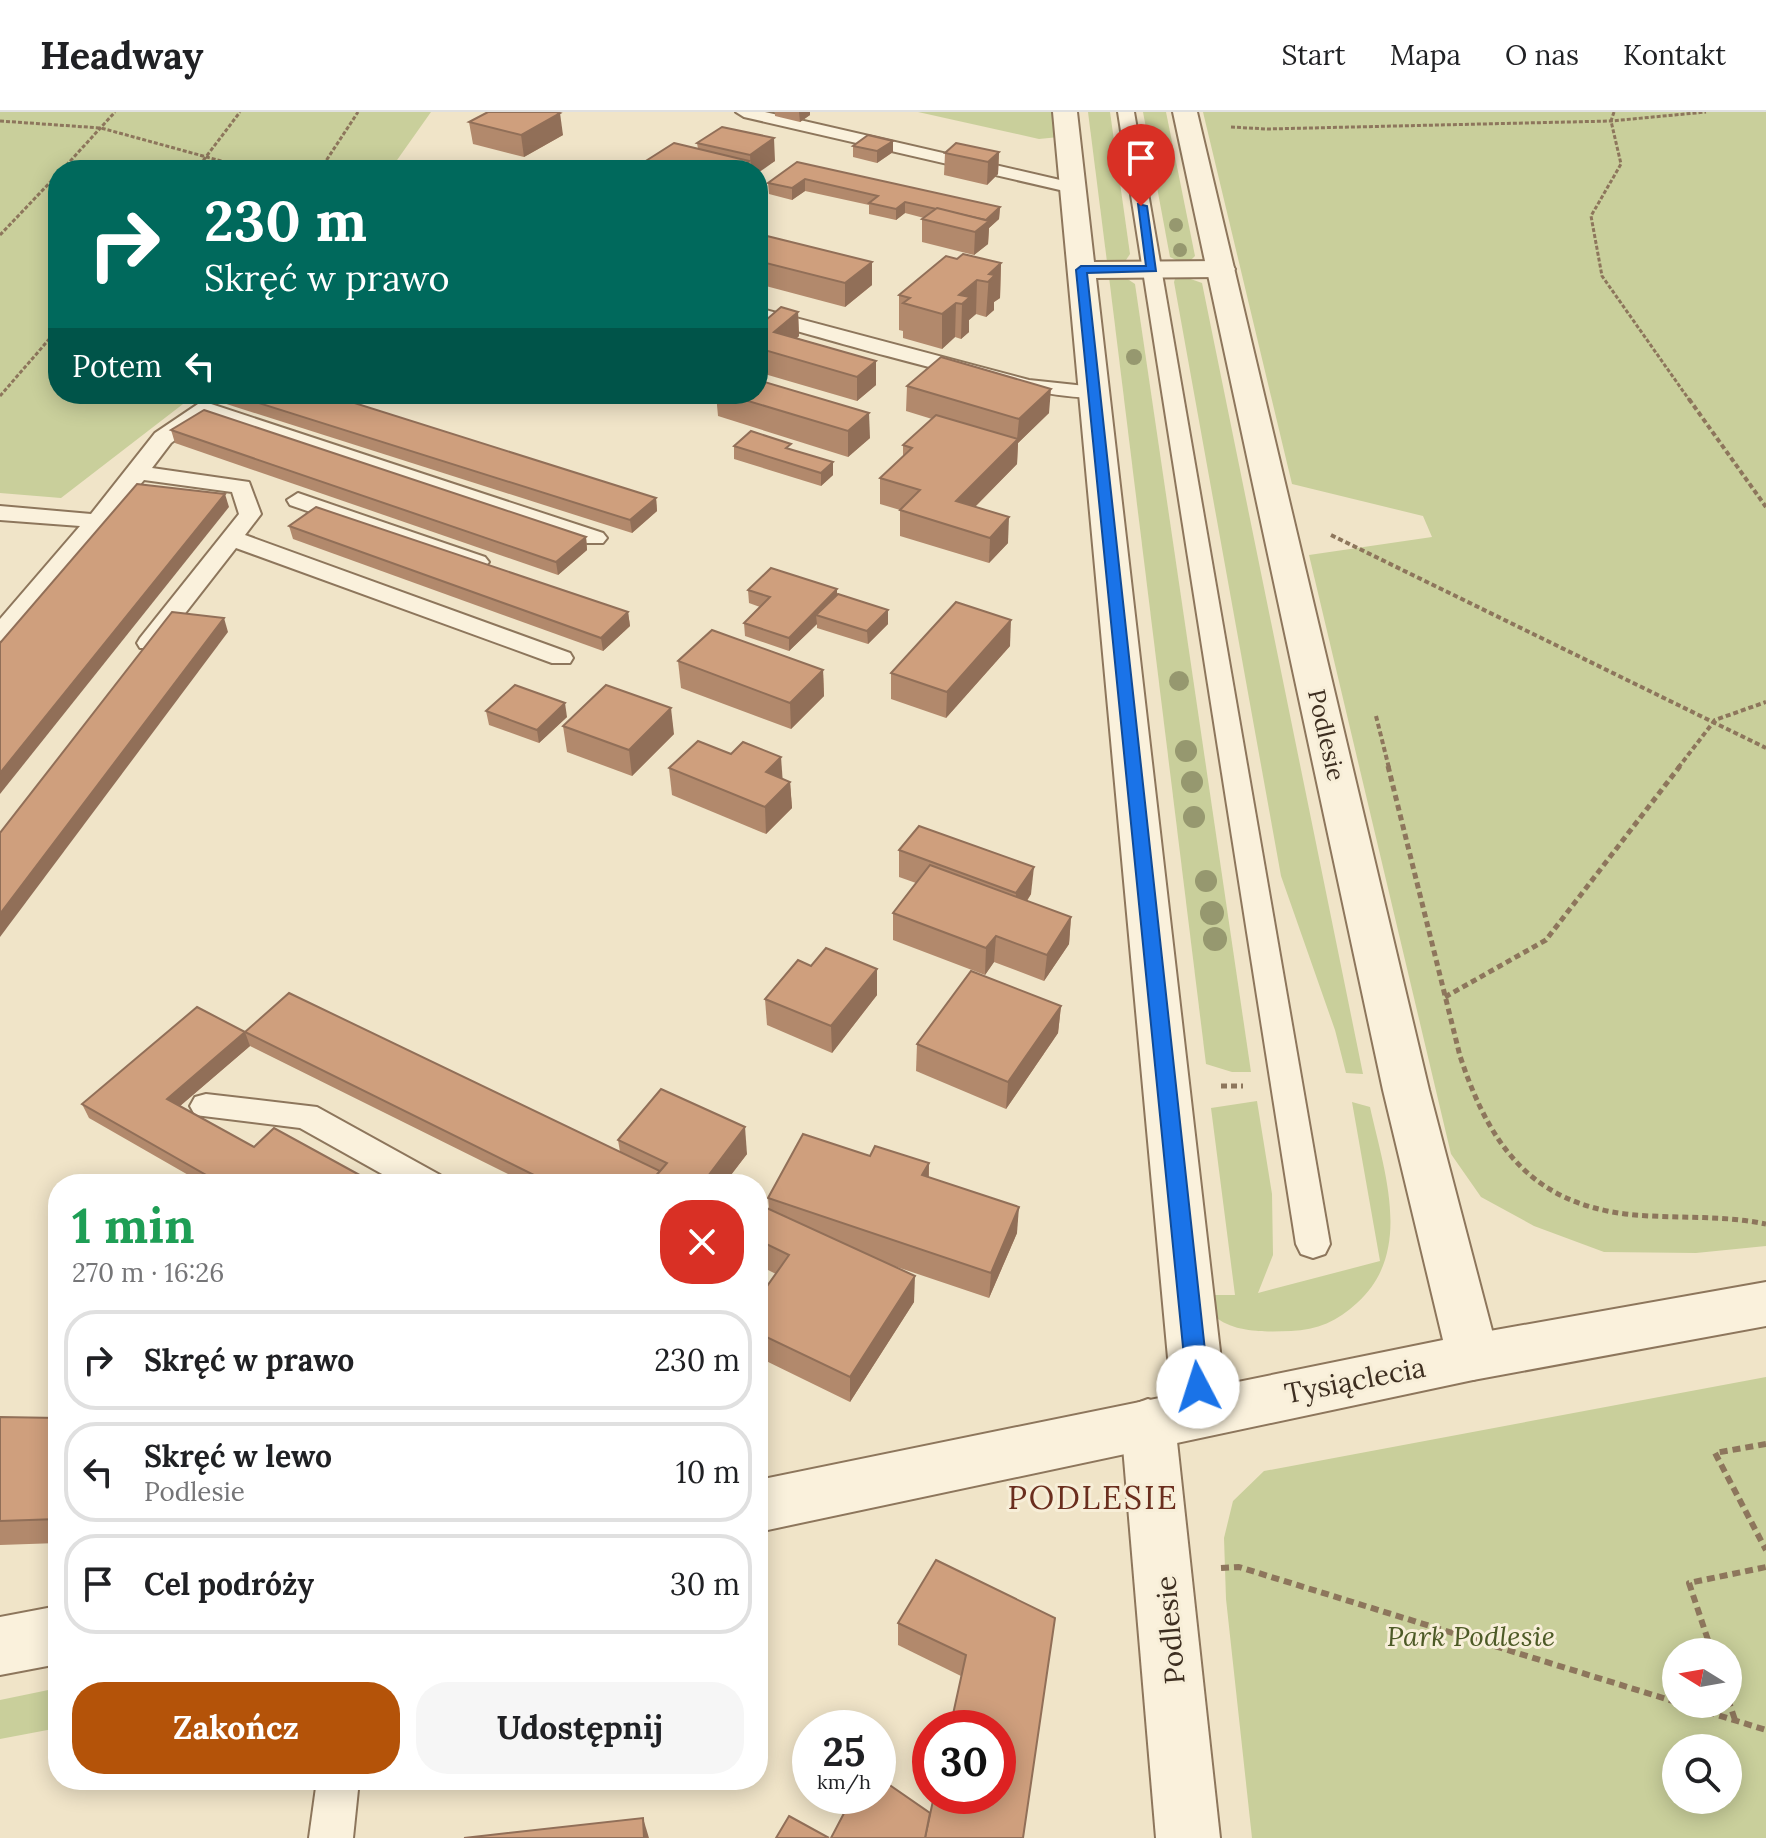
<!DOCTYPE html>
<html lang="pl">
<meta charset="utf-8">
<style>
body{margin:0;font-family:Lora,serif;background:#f6f6f6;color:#202124;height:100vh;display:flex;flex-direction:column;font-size:30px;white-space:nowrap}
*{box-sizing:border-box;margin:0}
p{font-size:26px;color:#757577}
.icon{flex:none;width:44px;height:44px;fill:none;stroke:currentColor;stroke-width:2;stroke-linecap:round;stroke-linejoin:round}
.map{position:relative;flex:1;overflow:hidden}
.side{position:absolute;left:48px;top:1062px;width:720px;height:616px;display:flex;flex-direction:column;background:#fff;border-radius:32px;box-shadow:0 4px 20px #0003}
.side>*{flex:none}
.hud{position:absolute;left:48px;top:48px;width:720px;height:244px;border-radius:32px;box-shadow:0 4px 20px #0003;background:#00695c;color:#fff;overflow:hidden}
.needle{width:52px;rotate:281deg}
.controls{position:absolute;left:1662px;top:1526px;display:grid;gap:16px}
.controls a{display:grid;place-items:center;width:80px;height:80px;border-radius:50%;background:#fff;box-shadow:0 4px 20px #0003;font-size:40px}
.speed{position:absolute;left:792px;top:1598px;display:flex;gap:16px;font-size:40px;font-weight:700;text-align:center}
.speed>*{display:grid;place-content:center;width:104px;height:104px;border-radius:50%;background:#fff;box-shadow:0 4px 20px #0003;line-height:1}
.speed small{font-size:20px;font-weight:400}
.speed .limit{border:12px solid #d22;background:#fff;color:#111}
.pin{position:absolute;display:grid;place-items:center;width:68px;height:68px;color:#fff;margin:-82px -34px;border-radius:50% 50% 50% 0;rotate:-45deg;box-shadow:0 0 8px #0007}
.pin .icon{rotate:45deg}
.me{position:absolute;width:88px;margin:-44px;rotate:355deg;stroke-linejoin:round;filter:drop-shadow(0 0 6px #0008)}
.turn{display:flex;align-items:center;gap:28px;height:168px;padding:0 24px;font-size:36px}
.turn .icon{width:104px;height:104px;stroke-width:2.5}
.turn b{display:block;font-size:56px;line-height:68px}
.then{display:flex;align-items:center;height:76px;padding:0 24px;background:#0003;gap:16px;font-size:30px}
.round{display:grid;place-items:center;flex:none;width:84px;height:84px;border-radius:32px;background:#f6f6f6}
.head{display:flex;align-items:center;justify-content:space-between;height:136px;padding:0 24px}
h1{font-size:48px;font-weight:800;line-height:60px;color:#1e9e55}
.cta{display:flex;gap:16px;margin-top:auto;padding:16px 24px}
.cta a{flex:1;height:92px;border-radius:32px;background:#b45309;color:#fff;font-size:32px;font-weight:800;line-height:92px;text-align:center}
.cta a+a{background:#f6f6f6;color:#202124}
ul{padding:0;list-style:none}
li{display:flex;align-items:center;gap:24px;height:100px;margin:0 16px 12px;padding:0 8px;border:4px solid #e0e0e0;border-radius:32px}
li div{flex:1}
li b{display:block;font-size:30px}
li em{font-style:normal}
header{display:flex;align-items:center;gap:48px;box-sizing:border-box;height:112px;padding:0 40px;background:#fff;border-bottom:2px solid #e0e0e0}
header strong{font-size:38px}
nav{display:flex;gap:44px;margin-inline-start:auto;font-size:28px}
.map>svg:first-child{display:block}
</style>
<header>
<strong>Headway</strong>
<nav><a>Start</a><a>Mapa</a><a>O nas</a><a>Kontakt</a></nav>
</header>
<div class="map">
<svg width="1766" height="1726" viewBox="0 0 1766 1726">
<rect width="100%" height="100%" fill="#f0e4c8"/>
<g fill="#c9cf9b" fill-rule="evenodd">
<polygon points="0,0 431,0 390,58 58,58 58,282 196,282 61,386 0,381"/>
<polygon points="918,0 1057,0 1059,25 1039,27"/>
<polygon points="1088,0 1110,0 1130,142 1126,148 1107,150"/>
<polygon points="1143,0 1166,0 1195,144 1190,149 1178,149 1170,145"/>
<polygon points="1203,0 1766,0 1766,1134 1696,1141 1604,1140 1534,1114 1481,1085 1451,1042 1309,443 1432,425 1423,404 1292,372"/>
<polygon points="1109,165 1126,166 1135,172 1251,960 1232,960 1206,952"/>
<polygon points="1185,165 1202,171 1363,962 1346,961 1335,918 1281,764 1174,170 1175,167"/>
<path d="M1257,989L1272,1082L1273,1143L1258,1181L1380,1149L1352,990L1370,995C1384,1059 1414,1140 1357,1191C1338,1209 1317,1218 1291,1219C1266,1220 1234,1221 1214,1204L1208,1183H1235L1211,996Z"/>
<path d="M1766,1265V1726H1252L1226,1487L1224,1426L1233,1389L1264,1359ZM1676,1540H1728V1592H1676ZM1676,1636H1728V1688H1676Z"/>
<polygon points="58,1576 58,1616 0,1627 0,1588"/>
</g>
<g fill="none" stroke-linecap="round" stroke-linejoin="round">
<defs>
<g id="service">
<polygon points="736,0 765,0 1073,71 1082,76 1073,81 744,5"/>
<polygon points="1118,0 1134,0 1330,1132 1325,1142 1313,1146 1301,1142 1296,1132"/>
<path d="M758,196L1029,268L1095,275L1105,281C1085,305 802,220 758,208Z"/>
<polygon points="205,290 603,421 607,426 603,431 587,431 208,304 171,331 152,356 249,370 261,402 245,423 570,541 573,546 570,551 552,551 236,436 158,536 140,536 137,531 140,526 239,402 232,380 144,368 9,527 0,529 0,507 80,414 0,408 0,394 91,402 155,321 198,292"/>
<polygon points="298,381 485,445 489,450 485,455 469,455 290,393 287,388"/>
<polygon points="206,982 317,995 440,1063 445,1072 400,1072 300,1016 195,1003 190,994 195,985"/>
<polygon points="317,1668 359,1668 353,1726 309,1726"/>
</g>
<g id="minor">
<polygon points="1053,0 1077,0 1094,150 1221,149 1231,151 1235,157 1231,163 1221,165 1096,166 1227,1300 1219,1317 1200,1324 1181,1317 1173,1300"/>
<polygon points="1766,1170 1766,1214 1473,1268 1454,1261 1447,1245 1454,1229 1473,1222"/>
<polygon points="1148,1287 1167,1294 1175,1311 1220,1726 1156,1726 1121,1311 1129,1294"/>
</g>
<g id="tertiary">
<polygon points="1173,0 1197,0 1429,978 1499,1245 1492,1261 1473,1268 758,1420 758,1368 1443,1228 1383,978"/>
<polygon points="58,1494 58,1552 0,1563 0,1505"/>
</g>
</defs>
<use href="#service" stroke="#8d765c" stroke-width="4"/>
<use href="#minor" stroke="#8d765c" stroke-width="4"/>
<use href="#tertiary" stroke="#8d765c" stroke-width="4"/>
<g stroke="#8d765c" stroke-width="3" stroke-dasharray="4 2" stroke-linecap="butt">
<polyline points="1614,0 1611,9 1621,52 1591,104 1602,164 1690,289"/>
<polyline points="0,9 101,16 254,58"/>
<polyline points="1231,15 1267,17 1611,9 1706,0"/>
<polyline points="62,58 115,0"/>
<polyline points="196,58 240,0"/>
<polyline points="320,58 358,0"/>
<polyline points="0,123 58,62"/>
<polyline points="0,284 58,217"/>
</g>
<g stroke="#8d765c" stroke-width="4" stroke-dasharray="5 3" stroke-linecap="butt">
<polyline points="1689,287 1766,395"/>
<polyline points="1331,423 1766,636"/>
<polyline points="1376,604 1389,656"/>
<polyline points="1678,656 1715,608 1766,590"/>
</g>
<g stroke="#8d765c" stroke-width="5" stroke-dasharray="6 4" stroke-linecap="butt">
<path d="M1388,654L1460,944C1493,1044 1540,1099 1650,1104C1689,1106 1727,1104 1766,1112"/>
<polyline points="1445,885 1546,828 1680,654"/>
<polyline points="1221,974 1243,974"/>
</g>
<g stroke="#8d765c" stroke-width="6" stroke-dasharray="8 5" stroke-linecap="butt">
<polyline points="1766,1332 1715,1341 1766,1438"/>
<polyline points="1221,1456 1239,1455 1676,1590"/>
<polyline points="1712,1540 1689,1471 1766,1455"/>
<polyline points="1728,1587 1735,1608"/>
<polyline points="1682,1592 1766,1618"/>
</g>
<use href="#service" fill="#faf1dc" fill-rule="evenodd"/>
<use href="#minor" fill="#faf1dc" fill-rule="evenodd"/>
<use href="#tertiary" fill="#faf1dc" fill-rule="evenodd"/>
</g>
<g fill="#96986f">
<circle cx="1160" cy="35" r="7"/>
<circle cx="1165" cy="59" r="7"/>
<circle cx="1176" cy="113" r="7"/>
<circle cx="1180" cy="138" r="7"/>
<circle cx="1134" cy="245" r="8"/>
<circle cx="1179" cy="569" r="10"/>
<circle cx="1186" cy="639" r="11"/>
<circle cx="1192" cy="670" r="11"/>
<circle cx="1194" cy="705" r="11"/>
<circle cx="1206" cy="769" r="11"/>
<circle cx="1212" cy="801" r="12"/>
<circle cx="1215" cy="827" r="12"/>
</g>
<g fill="#b2896c">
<polygon points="775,0 810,0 810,3 800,10 775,4"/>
<polygon points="469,10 563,23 524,45 473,32"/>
<polygon points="697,31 775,49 758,58 642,58 641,52 698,37"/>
<polygon points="853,34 893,40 877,51 853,45"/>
<polygon points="999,40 998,62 987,73 944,63 945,41"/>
<polygon points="797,50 1000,95 999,107 989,116 988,132 974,143 922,130 922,107 924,106 905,101 896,108 869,102 869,93 805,79 792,88 769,82 768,71"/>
<polygon points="758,130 872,173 845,195 758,172"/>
<polygon points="957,147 1001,151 1000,186 994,190 994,198 986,205 976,202 969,208 969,220 961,227 955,225 942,237 903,226 903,219 899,218 899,183"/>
<polygon points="798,200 799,224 797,226 876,249 876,273 857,289 758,260 758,215"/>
<polygon points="907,274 1049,301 1018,331 1017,352 975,395 1008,431 989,451 900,424 900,398 880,392 880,366 903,344 903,333 932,307 906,299"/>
<polygon points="215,282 326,282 656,386 657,399 632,421 217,289"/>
<polygon points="716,282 758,282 870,326 848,345 718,304"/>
<polygon points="171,318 586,425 587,438 558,463 175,331"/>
<polygon points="734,334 833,363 821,374 734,347"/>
<polygon points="289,414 628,500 630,514 603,539 293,427"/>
<polygon points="748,478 837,482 888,512 868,532 817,516 817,512 789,539 745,524 744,511 760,495 749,491"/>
<polygon points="1010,534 946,606 891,587 891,561"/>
<polygon points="678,549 823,558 824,584 791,617 681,576"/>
<polygon points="486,599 567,605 539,631 489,613"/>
<polygon points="563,614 674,622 632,664 567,640"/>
<polygon points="669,656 782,666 790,670 792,696 766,722 672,683"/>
<polygon points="899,738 1031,782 1027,789 1071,805 1069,832 1044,869 994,850 985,863 893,828 893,801 916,771 899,765"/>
<polygon points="811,854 877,857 877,883 832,941 767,913 765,887"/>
<polygon points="1061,894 1058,921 1006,997 916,959 917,932"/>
<polygon points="245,920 620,1040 618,1028 747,1042 724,1072 528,1072 250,934 180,994 254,1035 376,1072 204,1072 89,1006 82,992"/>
<polygon points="870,1044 929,1051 929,1066 1017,1121 989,1186 891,1153 914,1190 850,1290 758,1245 758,1187 776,1162 758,1153 758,1092 769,1097 768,1086"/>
<polygon points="0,1305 58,1306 58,1431 0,1433"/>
<polygon points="1055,1506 961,1564 898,1533 898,1511"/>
</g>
<g fill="#916f58">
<polygon points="799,0 810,0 810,3 800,10"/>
<polygon points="560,1 563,23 524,45 521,23"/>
<polygon points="774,26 775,49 758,61 758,58 751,58 750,43"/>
<polygon points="893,29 893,40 877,51 877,39"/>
<polygon points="999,40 998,62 987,73 988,50"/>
<polygon points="749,49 750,58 736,58"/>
<polygon points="805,67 805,79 792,88 792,76"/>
<polygon points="905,90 905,101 896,108 896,97"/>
<polygon points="1000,95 999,107 989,116 988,132 974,143 975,120"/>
<polygon points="872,150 872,173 845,195 845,171"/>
<polygon points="1001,151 1000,186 994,190 994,198 986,205 989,162"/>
<polygon points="977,168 976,202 969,208 969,220 961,227 962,192 959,183"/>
<polygon points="956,191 955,225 942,237 942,202"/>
<polygon points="798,200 799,224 778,242 774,220"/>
<polygon points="876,249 876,273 857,289 857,265"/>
<polygon points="1051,277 1049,301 1018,331 1017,352 955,415 956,389 1017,327 1019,307"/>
<polygon points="869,301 870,326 848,345 848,319"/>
<polygon points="833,350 833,363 821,374 821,361"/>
<polygon points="225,382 229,395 0,682 0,661"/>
<polygon points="656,386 657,399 632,421 630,408"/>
<polygon points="1009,405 1008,431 989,451 990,426"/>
<polygon points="586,425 587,438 558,463 556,450"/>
<polygon points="837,477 837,491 816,503 817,512 789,539 789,526"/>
<polygon points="888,498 888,512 868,532 867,519"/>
<polygon points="628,500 630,514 603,539 601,526"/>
<polygon points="224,506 228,520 0,825 0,802"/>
<polygon points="1011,508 1010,534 946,606 947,580"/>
<polygon points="823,558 824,584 791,617 790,591"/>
<polygon points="565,591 567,605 539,631 537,618"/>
<polygon points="671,596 674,622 632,664 629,638"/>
<polygon points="781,645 783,672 766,660"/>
<polygon points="790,670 792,696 766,722 765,695"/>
<polygon points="1034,755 1031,782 1014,808 1016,781"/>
<polygon points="1071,805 1069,832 1044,869 1047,843"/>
<polygon points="996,824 994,850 985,863 986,836"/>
<polygon points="877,857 877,883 832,941 831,914"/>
<polygon points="1061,894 1058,921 1006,997 1008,970"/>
<polygon points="245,920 250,934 173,1000 167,987"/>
<polygon points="745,1015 747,1042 724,1072 705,1072 705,1068"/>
<polygon points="929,1051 928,1077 922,1063"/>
<polygon points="1019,1095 1017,1121 989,1186 991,1161"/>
<polygon points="915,1164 914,1190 850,1290 850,1265"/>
<polygon points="643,1706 649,1726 644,1726"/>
</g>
<g fill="#cf9f7d" stroke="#916f58" stroke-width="2">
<polygon points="488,0 556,0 560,1 521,23 469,10"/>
<polygon points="722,15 774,26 750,43 697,31"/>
<polygon points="868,23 893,29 877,39 853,34"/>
<polygon points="674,31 749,49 736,58 667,58 641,52"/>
<polygon points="956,31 999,40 988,50 945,41"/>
<polygon points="797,50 1000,95 986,108 905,90 896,97 869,91 878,84 805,67 792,76 768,71"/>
<polygon points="537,53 559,58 528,58"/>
<polygon points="937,96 989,109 975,120 922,107"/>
<polygon points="767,124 872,150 845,171 758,149 758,130"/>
<polygon points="963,142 1001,151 989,162 995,163 988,170 977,168 959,183 970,185 962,192 956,191 942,202 903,191 910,186 899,183 946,144 957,147"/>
<polygon points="781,195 798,200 774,220 876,249 857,265 758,236 758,215"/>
<polygon points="941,245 1051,277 1019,307 907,274"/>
<polygon points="758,268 869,301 848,319 725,282 758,282"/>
<polygon points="230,282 326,282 656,386 630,408"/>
<polygon points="204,298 586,425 556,450 171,318"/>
<polygon points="936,303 1018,327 956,389 1009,405 990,426 900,398 920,378 880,366 912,336 903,333"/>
<polygon points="751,319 791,332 786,336 833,350 821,361 734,334"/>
<polygon points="137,372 225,382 0,661 0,531"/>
<polygon points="316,395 628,500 601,526 289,414"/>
<polygon points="771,456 837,477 789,526 744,511 770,485 748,478"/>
<polygon points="838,482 888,498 867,519 816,503"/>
<polygon points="956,490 1011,508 947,580 891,561"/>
<polygon points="172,500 224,506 0,802 0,721"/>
<polygon points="712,518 823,558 790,591 678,549"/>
<polygon points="515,573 565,591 537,618 486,599"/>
<polygon points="606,573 671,596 629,638 563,614"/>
<polygon points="698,629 731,642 743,630 781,645 766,660 790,670 765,695 669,656"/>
<polygon points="919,714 1034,755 1016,781 899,738"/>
<polygon points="930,753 1071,805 1047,843 996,824 986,836 893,801"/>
<polygon points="826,836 877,857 831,914 765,887 798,848 811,854"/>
<polygon points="971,859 1061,894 1008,970 917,932"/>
<polygon points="289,881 660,1059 649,1072 552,1072 245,920"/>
<polygon points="197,895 245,920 167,987 254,1035 274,1016 376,1072 222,1072 82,992"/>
<polygon points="661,977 745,1015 705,1068 714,1072 649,1072 667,1051 618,1028"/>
<polygon points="803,1022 870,1044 875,1034 929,1051 922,1063 1019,1095 991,1161 768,1086"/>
<polygon points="758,1092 915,1164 850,1265 758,1221 758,1187 789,1143 758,1128"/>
<polygon points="0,1305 58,1306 58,1407 0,1409"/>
<polygon points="936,1448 1055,1506 1023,1726 925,1726 934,1684 998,1684 998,1616 950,1616 966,1543 898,1511"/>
<polygon points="878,1665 930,1701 925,1726 831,1726 853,1684 878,1684"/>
<polygon points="789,1704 829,1726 776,1726"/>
<polygon points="643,1706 644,1726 464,1726"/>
</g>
<polygon fill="#1a73e8" stroke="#114b97" stroke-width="2" points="1138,92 1147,94 1156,159 1087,161 1209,1275 1206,1281 1198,1284 1190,1281 1187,1275 1076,158 1081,154 1146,154"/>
<g text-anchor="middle" stroke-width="6" stroke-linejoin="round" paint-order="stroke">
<g font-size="24" fill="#3d2e20" stroke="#f7eed8">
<text transform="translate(1326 623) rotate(77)" y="8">Podlesie</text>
</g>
<g font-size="28" fill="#3d2e20" stroke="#f7eed8">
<text transform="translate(1355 1268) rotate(-11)" y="10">Tysiąclecia</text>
<text transform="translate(1170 1518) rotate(-95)" y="10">Podlesie</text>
</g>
<g font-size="28" font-style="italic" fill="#4d5a26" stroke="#f7eed8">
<text x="1471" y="1534">Park Podlesie</text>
</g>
<g font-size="32" letter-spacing="2" fill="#6b2e1e" stroke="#f7eed8">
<text x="1093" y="1397">PODLESIE</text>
</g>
</g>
</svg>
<div class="controls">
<a><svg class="needle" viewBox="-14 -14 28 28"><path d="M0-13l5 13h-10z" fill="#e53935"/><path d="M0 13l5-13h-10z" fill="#757577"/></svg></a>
<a><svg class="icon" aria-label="search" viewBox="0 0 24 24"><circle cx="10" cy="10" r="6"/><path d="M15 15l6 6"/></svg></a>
</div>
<div class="speed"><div>25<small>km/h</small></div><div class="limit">30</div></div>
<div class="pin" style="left:1141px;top:94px;background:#d93025"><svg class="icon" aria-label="arrive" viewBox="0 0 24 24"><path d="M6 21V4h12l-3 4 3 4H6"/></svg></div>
<svg class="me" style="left:1198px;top:1275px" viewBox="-20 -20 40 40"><circle r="19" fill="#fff"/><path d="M0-13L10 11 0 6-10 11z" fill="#1a73e8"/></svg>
<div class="hud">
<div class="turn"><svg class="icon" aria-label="right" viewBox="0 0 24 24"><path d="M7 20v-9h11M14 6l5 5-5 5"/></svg><div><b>230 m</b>Skręć w prawo</div></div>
<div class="then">Potem<svg class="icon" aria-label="left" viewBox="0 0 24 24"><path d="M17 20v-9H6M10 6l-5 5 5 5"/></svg></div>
</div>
<section class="side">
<div class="head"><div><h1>1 min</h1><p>270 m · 16:26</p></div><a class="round" style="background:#d93025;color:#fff"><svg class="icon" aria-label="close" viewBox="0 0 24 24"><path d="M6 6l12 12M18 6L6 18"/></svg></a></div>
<ul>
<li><svg class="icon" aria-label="right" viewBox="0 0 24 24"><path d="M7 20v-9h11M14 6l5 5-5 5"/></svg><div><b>Skręć w prawo</b></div><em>230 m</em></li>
<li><svg class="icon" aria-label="left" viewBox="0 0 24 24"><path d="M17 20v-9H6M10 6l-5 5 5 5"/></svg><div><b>Skręć w lewo</b><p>Podlesie</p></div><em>10 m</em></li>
<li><svg class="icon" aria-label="arrive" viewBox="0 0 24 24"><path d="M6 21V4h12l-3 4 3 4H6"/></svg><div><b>Cel podróży</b></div><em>30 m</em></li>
</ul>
<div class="cta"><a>Zakończ</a><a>Udostępnij</a></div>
</section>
</div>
